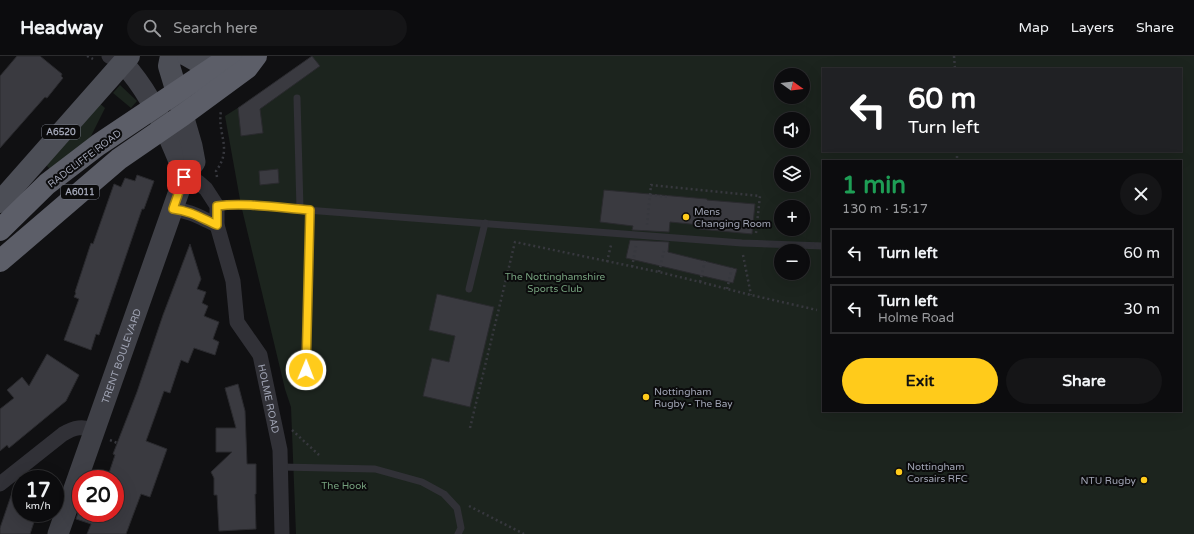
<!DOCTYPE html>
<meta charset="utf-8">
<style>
body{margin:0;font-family:"Varela Round",sans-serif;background:#151517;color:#f1f3f6;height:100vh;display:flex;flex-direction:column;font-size:15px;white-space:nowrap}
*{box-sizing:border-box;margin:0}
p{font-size:13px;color:#9a9b9e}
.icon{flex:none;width:22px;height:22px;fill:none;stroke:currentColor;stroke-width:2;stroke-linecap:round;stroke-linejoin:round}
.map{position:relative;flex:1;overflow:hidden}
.panel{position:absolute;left:822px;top:104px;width:360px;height:252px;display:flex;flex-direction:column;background:#0c0c0e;border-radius:0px;box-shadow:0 4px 16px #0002,0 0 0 1px #2c2c2e}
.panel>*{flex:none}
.guide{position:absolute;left:822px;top:12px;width:360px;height:84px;border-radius:0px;box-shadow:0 4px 16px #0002,0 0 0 1px #2c2c2e;background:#202124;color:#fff;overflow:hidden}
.needle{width:26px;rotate:104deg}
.buttons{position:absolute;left:774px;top:12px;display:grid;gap:8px}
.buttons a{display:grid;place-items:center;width:36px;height:36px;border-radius:50%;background:#0c0c0e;box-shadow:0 4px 16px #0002,0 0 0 1px #2c2c2e;font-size:20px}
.speed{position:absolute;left:12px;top:414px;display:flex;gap:8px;font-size:20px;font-weight:700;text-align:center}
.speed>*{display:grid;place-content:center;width:52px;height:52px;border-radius:50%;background:#0c0c0e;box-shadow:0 4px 16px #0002,0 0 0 1px #2c2c2e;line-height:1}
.speed small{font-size:10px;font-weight:400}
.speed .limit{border:6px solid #d22;background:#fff;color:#111}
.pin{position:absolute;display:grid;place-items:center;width:34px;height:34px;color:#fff;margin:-17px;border-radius:8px;box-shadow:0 2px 6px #0006}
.me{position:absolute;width:44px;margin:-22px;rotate:1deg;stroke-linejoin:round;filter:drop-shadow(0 0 3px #0008)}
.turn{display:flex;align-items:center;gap:14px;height:84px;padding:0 20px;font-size:18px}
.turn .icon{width:52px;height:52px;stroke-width:2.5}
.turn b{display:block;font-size:28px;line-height:34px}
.round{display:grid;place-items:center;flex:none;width:42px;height:42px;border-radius:21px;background:#151517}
.overview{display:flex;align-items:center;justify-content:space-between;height:68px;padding:0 20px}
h1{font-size:24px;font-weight:700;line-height:30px;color:#1e9e55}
.cta{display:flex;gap:8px;margin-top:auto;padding:8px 20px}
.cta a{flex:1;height:46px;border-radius:24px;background:#ffcb1b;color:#111;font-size:16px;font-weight:700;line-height:46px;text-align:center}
.cta a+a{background:#151517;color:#f1f3f6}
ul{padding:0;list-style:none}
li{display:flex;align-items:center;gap:12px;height:50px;margin:0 8px 6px;padding:0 12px;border:2px solid #2c2c2e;border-radius:0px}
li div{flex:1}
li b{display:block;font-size:15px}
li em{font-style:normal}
header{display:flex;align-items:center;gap:24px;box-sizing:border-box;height:56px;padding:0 20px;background:#0c0c0e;border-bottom:1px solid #2c2c2e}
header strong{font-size:19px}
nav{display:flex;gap:22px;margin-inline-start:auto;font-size:14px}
.search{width:280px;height:36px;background:#151517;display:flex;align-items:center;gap:10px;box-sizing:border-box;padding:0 14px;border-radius:22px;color:#9a9b9e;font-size:15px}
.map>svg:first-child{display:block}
</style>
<header>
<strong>Headway</strong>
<div class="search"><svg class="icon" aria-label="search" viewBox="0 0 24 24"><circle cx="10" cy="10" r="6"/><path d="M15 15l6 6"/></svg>Search here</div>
<nav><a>Map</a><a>Layers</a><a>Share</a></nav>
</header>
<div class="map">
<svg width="1194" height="478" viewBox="0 0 1194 478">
<rect width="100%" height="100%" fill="#101012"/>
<g fill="#1c241e" fill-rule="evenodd">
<path d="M313,0H1194V478H296L291,351L285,333L241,149L225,60L292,18ZM823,13H1181V95H823ZM781,19H803V41H781ZM781,63H803V85H781ZM823,105H1181V355H823ZM781,107H803V129H781ZM781,151H803V173H781ZM781,195H803V217H781Z"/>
<polygon points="120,29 137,45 131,52 113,37"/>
<polygon points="99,47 105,52 89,84 51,114 45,108"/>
</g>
<g fill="#3a3a40" stroke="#2a2a2e">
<polygon points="17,0 40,0 62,18 61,20 63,22 47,42 45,41 0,92 0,20"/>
<polygon points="312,0 320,10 260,53 263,77 241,80 238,52"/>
<polygon points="278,113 279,127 260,129 259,115"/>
<polygon points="137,119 154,125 144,153 142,153 99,279 96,278 91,294 64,284 79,243 74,241 76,237 75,236 91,187 93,188 114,128 121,131 125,122 135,125"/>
<polygon points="604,134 707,143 707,144 755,148 752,178 699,173 700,169 670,166 669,176 632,174 633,170 600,166"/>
<polygon points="630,184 669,186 668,196 737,213 733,227 626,202"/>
<polygon points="190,188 201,223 197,233 206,236 202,247 208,250 204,260 219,266 213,283 219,286 215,299 194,292 188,307 181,304 170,337 164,335 146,385 167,393 150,441 141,438 126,478 87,478 91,468 76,463 78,457 115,457 115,423 107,423 115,399 113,398 137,336 163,259"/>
<polygon points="437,238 494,251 470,351 423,340 432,302 449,306 455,280 429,274"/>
<polygon points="47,298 79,319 66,345 9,392 7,389 0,395 0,353 14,342 7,334 22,321 29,330"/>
<polygon points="238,328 245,355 247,408 256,408 256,438 255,438 256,473 219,475 217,439 214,439 214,422 211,416 232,396 216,396 216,372 236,372 225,332"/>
<polygon points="21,423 21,457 37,457 30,478 0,478 0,472 15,428"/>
</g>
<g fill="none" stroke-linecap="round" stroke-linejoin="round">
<g stroke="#37383e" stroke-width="2.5" stroke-dasharray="2 3" stroke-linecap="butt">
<polyline points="87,0 93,3"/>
<polyline points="954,0 955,13"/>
<polyline points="957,95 957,105"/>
<path d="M217,121L216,115C233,92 217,79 221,55"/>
<polyline points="650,139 668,141"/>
<polyline points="647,169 651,129 760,140 756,177"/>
<polyline points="743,199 751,239"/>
<polyline points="607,206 611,189"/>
<polyline points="632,211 636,190"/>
<polyline points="659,216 664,195"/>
<polyline points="700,226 705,205"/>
<polyline points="727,233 732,212"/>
<polyline points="470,372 515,186 659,216 700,226 751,239 817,254"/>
<polyline points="292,374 319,399"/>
<polyline points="110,384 117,387"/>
<polyline points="469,450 524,478"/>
</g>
<g stroke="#313137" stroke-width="7">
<polyline points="297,42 300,153"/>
<polyline points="217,150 241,149 742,187 823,190"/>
<polyline points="469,233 485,167"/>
<polyline points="306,314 310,154"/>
<polyline points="281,411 375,413 422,426 444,438 457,452 461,472 458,478"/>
</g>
<g stroke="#313137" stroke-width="15">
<polyline points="109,0 123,7"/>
<path id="s1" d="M184,121L198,126L206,133L217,150V169L233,225L237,266L260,299L280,394L282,478"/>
<path d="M173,153C191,155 201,162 217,169"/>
<path d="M0,428L63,378C75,371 82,370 95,374"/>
</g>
<g stroke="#3f4047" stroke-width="21">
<path d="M123,7C144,30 157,55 170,84C175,96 181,108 184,121"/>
<path id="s2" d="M58,478L184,121L195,106L192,90L183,59"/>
</g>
<g stroke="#4c4e56" stroke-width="22">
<polyline points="171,0 169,10 182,53"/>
<polyline points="188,0 202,8 219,8"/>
<polyline points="0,146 129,0"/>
</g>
<g stroke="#5c5e68" stroke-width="22">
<polyline points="0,174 47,128 98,89 219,8 237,0"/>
<polyline points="0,205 119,103 183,59 247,12 256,0"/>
</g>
</g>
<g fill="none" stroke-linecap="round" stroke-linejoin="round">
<defs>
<path id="route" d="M184,121L173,153C191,155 201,162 217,169V150C244,146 282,152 310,154L306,314"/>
</defs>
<use href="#route" stroke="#a68412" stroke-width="10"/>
<use href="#route" stroke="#ffcb1b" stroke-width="7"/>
</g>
<g fill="#ffcb1b" stroke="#0b0b0c" stroke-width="1.5">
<circle cx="686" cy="161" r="4"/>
<circle cx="646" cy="341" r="4"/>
<circle cx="899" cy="416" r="4"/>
<circle cx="1144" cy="424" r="4"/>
</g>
<g text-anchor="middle" stroke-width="4" stroke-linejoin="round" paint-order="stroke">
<g fill="#0b0b0c" stroke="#737682" stroke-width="1">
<rect x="42" y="69" width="38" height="14" rx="3"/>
<rect x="61" y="129" width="38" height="14" rx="3"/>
</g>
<g font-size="9" font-weight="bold" fill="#a0a4b4">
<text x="61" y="79">A6520</text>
<text x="80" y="139">A6011</text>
</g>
<g font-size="10" fill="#a0a4b4" stroke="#0b0b0c">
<text transform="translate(84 102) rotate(-37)" y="4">RADCLIFFE ROAD</text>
<text dy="4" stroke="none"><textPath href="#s2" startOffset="189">TRENT BOULEVARD</textPath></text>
<text dy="4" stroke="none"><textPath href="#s1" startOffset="249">HOLME ROAD</textPath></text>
</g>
<g font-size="10" fill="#a0a4b4" stroke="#0b0b0c" text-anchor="start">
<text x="694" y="159">Mens<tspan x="694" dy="12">Changing Room</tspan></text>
<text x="654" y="339">Nottingham<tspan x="654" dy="12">Rugby - The Bay</tspan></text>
<text x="907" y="414">Nottingham<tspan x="907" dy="12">Corsairs RFC</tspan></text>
<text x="1136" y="428" text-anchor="end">NTU Rugby</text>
</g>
<g font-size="10" fill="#75a07d" stroke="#0b0b0c">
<text x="555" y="224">The Nottinghamshire<tspan x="555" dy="12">Sports Club</tspan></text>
<text x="344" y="433">The Hook</text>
</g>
</g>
</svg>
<div class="buttons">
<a><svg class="needle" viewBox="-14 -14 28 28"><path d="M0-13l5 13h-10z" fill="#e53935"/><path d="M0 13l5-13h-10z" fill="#9a9b9e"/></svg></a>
<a><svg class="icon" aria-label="sound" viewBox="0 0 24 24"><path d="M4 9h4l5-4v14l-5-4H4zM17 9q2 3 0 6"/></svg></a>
<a><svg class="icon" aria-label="layers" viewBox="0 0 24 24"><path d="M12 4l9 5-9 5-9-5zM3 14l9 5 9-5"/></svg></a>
<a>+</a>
<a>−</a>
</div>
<div class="speed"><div>17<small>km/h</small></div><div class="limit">20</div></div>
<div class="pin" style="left:184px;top:121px;background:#d93025"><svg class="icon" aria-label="arrive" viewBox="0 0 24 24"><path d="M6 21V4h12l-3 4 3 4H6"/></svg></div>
<svg class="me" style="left:306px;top:314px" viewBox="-20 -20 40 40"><circle r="17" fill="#ffcb1b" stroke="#fff" stroke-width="3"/><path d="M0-11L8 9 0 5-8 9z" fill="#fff"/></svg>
<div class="guide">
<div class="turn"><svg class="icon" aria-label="left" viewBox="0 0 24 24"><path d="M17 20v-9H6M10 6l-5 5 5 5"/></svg><div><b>60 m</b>Turn left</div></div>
</div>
<section class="panel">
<div class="overview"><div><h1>1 min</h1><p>130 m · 15:17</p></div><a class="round"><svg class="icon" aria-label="close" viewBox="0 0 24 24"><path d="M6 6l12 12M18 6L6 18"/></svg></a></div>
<ul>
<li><svg class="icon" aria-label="left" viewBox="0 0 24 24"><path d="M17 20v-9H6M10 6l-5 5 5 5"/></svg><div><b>Turn left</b></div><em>60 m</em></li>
<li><svg class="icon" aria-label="left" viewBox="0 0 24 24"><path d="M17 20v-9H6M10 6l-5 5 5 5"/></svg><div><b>Turn left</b><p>Holme Road</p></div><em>30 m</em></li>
</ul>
<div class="cta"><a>Exit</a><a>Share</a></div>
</section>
</div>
